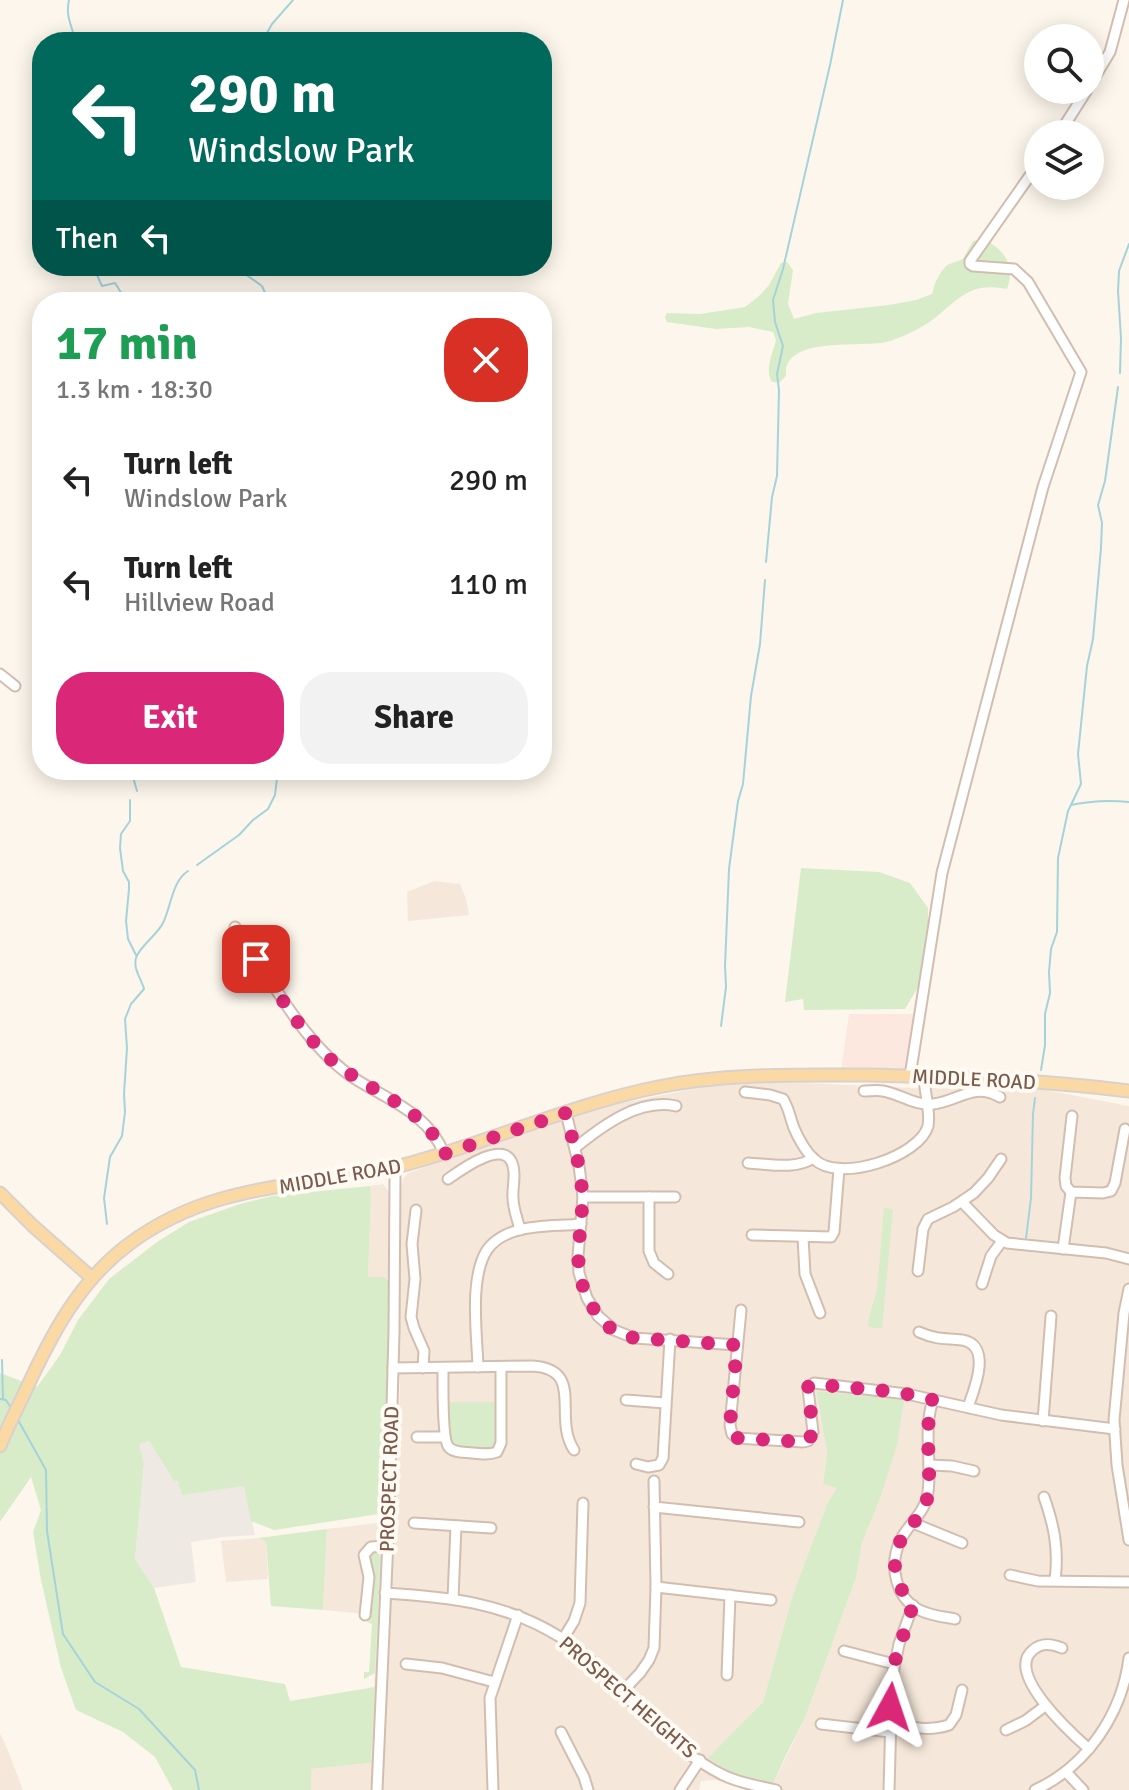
<!DOCTYPE html>
<meta charset="utf-8">
<style>
body{margin:0;font-family:Signika,sans-serif;background:#f2f2f2;color:#222;height:100vh;display:flex;flex-direction:column;font-size:30px;white-space:nowrap}
*{box-sizing:border-box;margin:0}
p{font-size:26px;color:#767676}
.icon{flex:none;width:44px;height:44px;fill:none;stroke:currentColor;stroke-width:2;stroke-linecap:round;stroke-linejoin:round}
.map{position:relative;flex:1;overflow:hidden}
.drawer{position:absolute;left:32px;top:292px;width:520px;height:488px;display:flex;flex-direction:column;background:#fff;border-radius:32px;box-shadow:0 4px 20px #0003}
.drawer>*{flex:none}
.banner{position:absolute;left:32px;top:32px;width:520px;height:244px;border-radius:32px;box-shadow:0 4px 20px #0003;background:#00695c;color:#fff;overflow:hidden}
.fabs{position:absolute;left:1024px;top:24px;display:grid;gap:16px}
.fabs a{display:grid;place-items:center;width:80px;height:80px;border-radius:50%;background:#fff;box-shadow:0 4px 20px #0003;font-size:40px}
.pin{position:absolute;display:grid;place-items:center;width:68px;height:68px;color:#fff;margin:-34px;border-radius:16px;box-shadow:0 4px 12px #0006}
.me{position:absolute;width:88px;margin:-44px;rotate:5deg;stroke-linejoin:round;filter:drop-shadow(0 0 6px #0008)}
.turn{display:flex;align-items:center;gap:28px;height:168px;padding:0 24px;font-size:36px}
.turn .icon{width:104px;height:104px;stroke-width:2.5}
.turn b{display:block;font-size:56px;line-height:68px}
.then{display:flex;align-items:center;height:76px;padding:0 24px;background:#0003;gap:16px;font-size:30px}
.round{display:grid;place-items:center;flex:none;width:84px;height:84px;border-radius:32px;background:#f2f2f2}
.overview{display:flex;align-items:center;justify-content:space-between;height:136px;padding:0 24px}
h1{font-size:48px;font-weight:700;line-height:60px;color:#1e9e55}
.cta{display:flex;gap:16px;margin-top:auto;padding:16px 24px}
.cta a{flex:1;height:92px;border-radius:32px;background:#db2777;color:#fff;font-size:32px;font-weight:700;line-height:92px;text-align:center}
.cta a+a{background:#f2f2f2;color:#222}
ul{padding:0;list-style:none}
li{display:flex;align-items:center;gap:24px;height:104px;padding:0 24px}
li div{flex:1}
li b{display:block;font-size:30px}
li em{font-style:normal}
.map>svg:first-child{display:block}
</style>
<div class="map">
<svg width="1129" height="1790" viewBox="0 0 1129 1790">
<rect width="100%" height="100%" fill="#fdf6ec"/>
<g fill="#f5e8da" fill-rule="evenodd">
<polygon points="434,881 460,884 466,899 469,915 408,921 407,892"/>
<path d="M784,1082L914,1088L1040,1089L1129,1106V1790H747L716,1780L701,1781L699,1790H311V1769L371,1763L377,1615L323,1610L327,1529L394,1521L400,1384L398,1358L401,1188L403,1179L408,1173L592,1109L719,1084ZM816,1392L903,1400L880,1499L862,1543L856,1578L805,1718L773,1784L709,1758L763,1702L793,1594L827,1504L838,1488L823,1483L827,1452Z"/>
<polygon points="383,1184 391,1195 390,1282 384,1277 368,1277 371,1199 370,1186"/>
<polygon points="258,1538 266,1542 268,1579 226,1582 221,1541"/>
<polygon points="0,1734 5,1743 23,1790 0,1790"/>
</g>
<polygon fill="#fde8e0" points="849,1014 917,1014 909,1069 841,1070"/>
<polygon fill="#efe9e4" points="149,1441 174,1481 244,1486 255,1535 224,1537 191,1542 196,1582 154,1588 135,1559 144,1464 138,1444"/>
<g fill="#d8ecc9">
<path d="M983,239C1004,249 1016,265 1007,289C971,282 961,297 936,317C926,326 900,339 886,342C861,348 782,335 786,376L779,383L772,382C764,370 773,353 776,340L773,332L749,327L716,329L667,322L665,317L667,313L700,314L745,307L759,296L769,285L781,263L787,262L793,270L788,304L794,319L816,313L889,305L916,300L932,294L935,283L941,272L947,265L963,259L973,241Z"/>
<polygon points="801,868 879,872 910,883 928,908 928,946 921,982 905,1009 804,1010 803,999 785,1002"/>
<polygon points="370,1186 371,1198 368,1277 384,1277 390,1282 384,1504 379,1514 274,1530 251,1521 244,1486 182,1495 178,1481 174,1481 149,1441 139,1444 144,1464 135,1559 154,1588 181,1667 285,1684 290,1701 375,1687 371,1763 311,1769 311,1790 173,1790 155,1757 123,1732 76,1710 61,1668 41,1580 33,1532 41,1510 31,1477 0,1522 0,1373 37,1387 60,1355 78,1320 109,1279 157,1242 189,1222 240,1204 272,1196"/>
<polygon points="884,1207 893,1210 882,1328 875,1328 868,1326 869,1316 877,1291"/>
<polygon points="816,1391 904,1400 897,1445 880,1499 862,1543 856,1578 805,1718 786,1755 773,1784 734,1774 708,1758 763,1702 793,1594 827,1504 837,1488 823,1484 827,1452"/>
<polygon points="447,1402 498,1402 498,1444 490,1451 457,1448 449,1443"/>
<polygon points="327,1529 323,1610 271,1606 266,1542 258,1538"/>
<path d="M375,1551L379,1554L380,1559L375,1673L364,1679V1672H369L372,1624L367,1622C376,1604 374,1578 368,1559L371,1552Z"/>
</g>
<g fill="none" stroke-linecap="round" stroke-linejoin="round">
<g stroke="#a5d3da" stroke-width="2">
<path d="M69,0C65,18 73,26 75,42"/>
<polyline points="262,42 272,24 293,0"/>
<polyline points="93,266 102,286 115,283 127,302"/>
<polyline points="239,266 241,271 262,286 269,302"/>
<polyline points="1120,373 1121,338 1118,291 1119,271 1129,244"/>
<polyline points="766,562 772,497 777,476 779,390 777,374 783,346 775,322 773,300 783,269 830,65 843,0"/>
<polyline points="131,770 137,791"/>
<polyline points="130,800 130,821 121,834 120,848 123,871 129,882 129,889 126,921 128,939 136,955"/>
<polyline points="1071,805 1081,784 1078,754 1087,666 1093,639 1101,548 1102,523 1098,505 1105,481 1118,387"/>
<polyline points="197,865 239,835 253,820 268,809 275,795 278,770"/>
<polyline points="721,1026 726,987 725,966 729,869 738,801 743,784 751,696 760,644 765,580"/>
<path d="M1041,1070L1045,1045V1014L1050,993L1049,972L1051,949L1057,932L1058,858L1068,811L1071,805C1093,801 1107,800 1129,802"/>
<path d="M107,1224L104,1198L110,1157L122,1136L125,1112L124,1094L127,1048L125,1019L131,1004L144,989C141,978 133,969 136,958C139,947 157,935 163,923C171,907 172,881 188,871"/>
<polyline points="1026,1238 1031,1198 1033,1114 1035,1098"/>
<polyline points="2,1360 3,1399"/>
<polyline points="0,1399 6,1400 11,1408"/>
<polyline points="18,1420 46,1470 47,1531 63,1634 95,1682 139,1709 195,1770 199,1790"/>
</g>
<defs>
<g id="minor">
<polyline points="1090,85 1110,52 1124,0"/>
<polyline points="1059,134 1087,90"/>
<polyline points="0,674 15,686"/>
<path d="M235,927C271,977 303,1046 357,1080C389,1100 430,1115 444,1154"/>
<polyline points="910,1076 942,873 1043,487 1081,372 1028,282 1014,269 973,266 970,264 970,261 1038,164"/>
<path d="M864,1091C870,1091 877,1090 883,1091C900,1094 915,1106 933,1104C959,1101 973,1082 1000,1097"/>
<path d="M745,1092L770,1095L783,1099C789,1108 790,1118 794,1128C798,1138 806,1152 814,1159C839,1184 920,1156 928,1126C931,1112 924,1091 924,1076"/>
<polyline points="566,1113 579,1166 583,1197 578,1256 579,1273 587,1298 598,1316 614,1330 634,1338 737,1345"/>
<polyline points="1072,1116 1065,1178 1066,1186 1071,1192 1103,1193 1111,1191 1115,1183 1125,1129"/>
<path d="M575,1148C602,1126 639,1098 676,1106"/>
<path d="M748,1163C768,1164 796,1170 813,1158"/>
<path d="M448,1179C462,1169 506,1137 513,1166C516,1176 512,1188 513,1198C513,1209 518,1220 520,1230"/>
<polyline points="583,1197 675,1197"/>
<polyline points="649,1197 649,1251 654,1263 668,1274"/>
<polyline points="962,1202 994,1235 1007,1243 1106,1253 1129,1259"/>
<polyline points="416,1210 412,1244 415,1279 411,1317 414,1328 424,1351 423,1368"/>
<polyline points="752,1235 831,1237 834,1232 839,1169"/>
<polyline points="803,1237 805,1274 820,1313"/>
<polyline points="1063,1249 1071,1192"/>
<polyline points="918,1271 923,1229 928,1219 953,1207 974,1193 988,1178 1001,1159"/>
<polyline points="982,1284 991,1256 1002,1241"/>
<polyline points="1129,1289 1124,1313 1114,1420 1117,1465 1129,1540"/>
<polyline points="741,1310 730,1425 732,1434 737,1438 803,1442 808,1441 813,1432 808,1389 809,1386 814,1383 907,1394 1001,1415 1115,1429"/>
<path d="M919,1332C937,1340 944,1338 962,1340C993,1345 974,1390 968,1407"/>
<path d="M478,1367C477,1334 469,1278 487,1250C494,1240 507,1233 519,1230C538,1225 560,1226 581,1224"/>
<path d="M393,1368L532,1366C586,1369 552,1417 574,1450"/>
<path d="M443,1368C443,1380 442,1438 448,1446C452,1453 464,1452 472,1453C481,1454 489,1455 497,1452L501,1443V1367"/>
<polyline points="626,1400 665,1403"/>
<path d="M933,1400C923,1430 932,1461 928,1492C926,1512 910,1522 901,1539C888,1565 895,1601 924,1612C934,1616 945,1617 955,1619"/>
<polyline points="1043,1421 1051,1316"/>
<polyline points="417,1437 445,1437"/>
<polyline points="636,1464 648,1467 659,1465 663,1458 670,1339"/>
<polyline points="929,1465 952,1466 974,1471"/>
<path d="M1044,1497C1054,1525 1059,1550 1055,1580"/>
<polyline points="654,1507 799,1522"/>
<polyline points="414,1523 491,1528"/>
<polyline points="913,1523 962,1543"/>
<polyline points="1010,1575 1038,1581 1129,1582"/>
<polyline points="656,1587 771,1600"/>
<path d="M385,1593C448,1597 504,1602 560,1637C591,1656 615,1686 641,1711C664,1735 693,1760 723,1775C739,1783 758,1786 776,1790"/>
<polyline points="453,1598 456,1526"/>
<polyline points="365,1615 369,1577 364,1555 371,1547 386,1546"/>
<polyline points="563,1639 574,1621 580,1603 583,1503"/>
<path d="M1062,1648C1052,1644 1042,1642 1033,1650C1004,1673 1072,1734 1089,1749"/>
<polyline points="844,1651 894,1664"/>
<polyline points="406,1664 442,1668 494,1682"/>
<polyline points="727,1675 730,1595"/>
<polyline points="622,1692 640,1673 649,1660 654,1648 656,1587 654,1481"/>
<path d="M890,1722C910,1727 928,1732 949,1725L956,1715L962,1690"/>
<polyline points="821,1724 890,1732"/>
<polyline points="1006,1730 1025,1721 1045,1706"/>
<polyline points="561,1732 584,1777 588,1790"/>
<polyline points="1067,1773 1083,1790"/>
<polyline points="377,1790 389,1517 394,1332 395,1175 393,1168"/>
<polyline points="493,1790 490,1698 518,1615"/>
<polyline points="680,1790 700,1760"/>
<polyline points="889,1790 892,1678 899,1644 913,1605"/>
<path d="M1035,1790C1087,1766 1122,1714 1129,1658"/>
</g>
<g id="major">
<polyline points="0,1193 33,1226 92,1278"/>
<path d="M0,1446C7,1428 16,1411 24,1394C50,1337 78,1282 129,1244C189,1199 254,1189 326,1179C349,1175 373,1173 396,1167C484,1145 568,1105 658,1087C727,1073 798,1075 868,1075C956,1077 1042,1080 1129,1091"/>
</g>
</defs>
<use href="#minor" stroke="#d1beb0" stroke-width="13"/>
<use href="#major" stroke="#dad1cd" stroke-width="15"/>
<use href="#minor" stroke="#fff" stroke-width="9"/>
<use href="#major" stroke="#fbd9a5" stroke-width="11"/>
</g>
<g fill="none" stroke-linecap="round" stroke-linejoin="round">
<path stroke="#db2777" stroke-width="14" stroke-dasharray="0 25.2" d="M256,959C277,991 298,1028 326,1055C362,1090 425,1105 444,1154L566,1113L579,1166L583,1197L578,1256L580,1278L587,1298L598,1316L609,1327L619,1333L634,1338L737,1345L730,1425L732,1434L736,1438L803,1442L808,1441C819,1427 806,1404 808,1387L812,1384L898,1392L933,1400C923,1430 932,1463 928,1494C926,1510 916,1519 906,1532C888,1556 893,1584 913,1605L894,1664L890,1707"/>
</g>
<g text-anchor="middle" stroke-width="8" stroke-linejoin="round" paint-order="stroke">
<g font-size="20" fill="#7a5c4d" stroke="#fffaf3">
<text transform="translate(974 1079) rotate(3)" y="7">MIDDLE ROAD</text>
<text transform="translate(340 1176) rotate(-10)" y="7">MIDDLE ROAD</text>
<text transform="translate(389 1479) rotate(-88)" y="7">PROSPECT ROAD</text>
<text transform="translate(628 1697) rotate(41)" y="7">PROSPECT HEIGHTS</text>
</g>
</g>
</svg>
<div class="fabs">
<a><svg class="icon" aria-label="search" viewBox="0 0 24 24"><circle cx="10" cy="10" r="6"/><path d="M15 15l6 6"/></svg></a>
<a><svg class="icon" aria-label="layers" viewBox="0 0 24 24"><path d="M12 4l9 5-9 5-9-5zM3 14l9 5 9-5"/></svg></a>
</div>
<div class="pin" style="left:256px;top:959px;background:#d93025"><svg class="icon" aria-label="arrive" viewBox="0 0 24 24"><path d="M6 21V4h12l-3 4 3 4H6"/></svg></div>
<svg class="me" style="left:890px;top:1707px" viewBox="-20 -20 40 40"><path d="M0-17L14 15 0 8-14 15z" fill="#db2777" stroke="#fff" stroke-width="4"/></svg>
<div class="banner">
<div class="turn"><svg class="icon" aria-label="left" viewBox="0 0 24 24"><path d="M17 20v-9H6M10 6l-5 5 5 5"/></svg><div><b>290 m</b>Windslow Park</div></div>
<div class="then">Then<svg class="icon" aria-label="left" viewBox="0 0 24 24"><path d="M17 20v-9H6M10 6l-5 5 5 5"/></svg></div>
</div>
<section class="drawer">
<div class="overview"><div><h1>17 min</h1><p>1.3 km · 18:30</p></div><a class="round" style="background:#d93025;color:#fff"><svg class="icon" aria-label="close" viewBox="0 0 24 24"><path d="M6 6l12 12M18 6L6 18"/></svg></a></div>
<ul>
<li><svg class="icon" aria-label="left" viewBox="0 0 24 24"><path d="M17 20v-9H6M10 6l-5 5 5 5"/></svg><div><b>Turn left</b><p>Windslow Park</p></div><em>290 m</em></li>
<li><svg class="icon" aria-label="left" viewBox="0 0 24 24"><path d="M17 20v-9H6M10 6l-5 5 5 5"/></svg><div><b>Turn left</b><p>Hillview Road</p></div><em>110 m</em></li>
</ul>
<div class="cta"><a>Exit</a><a>Share</a></div>
</section>
</div>
